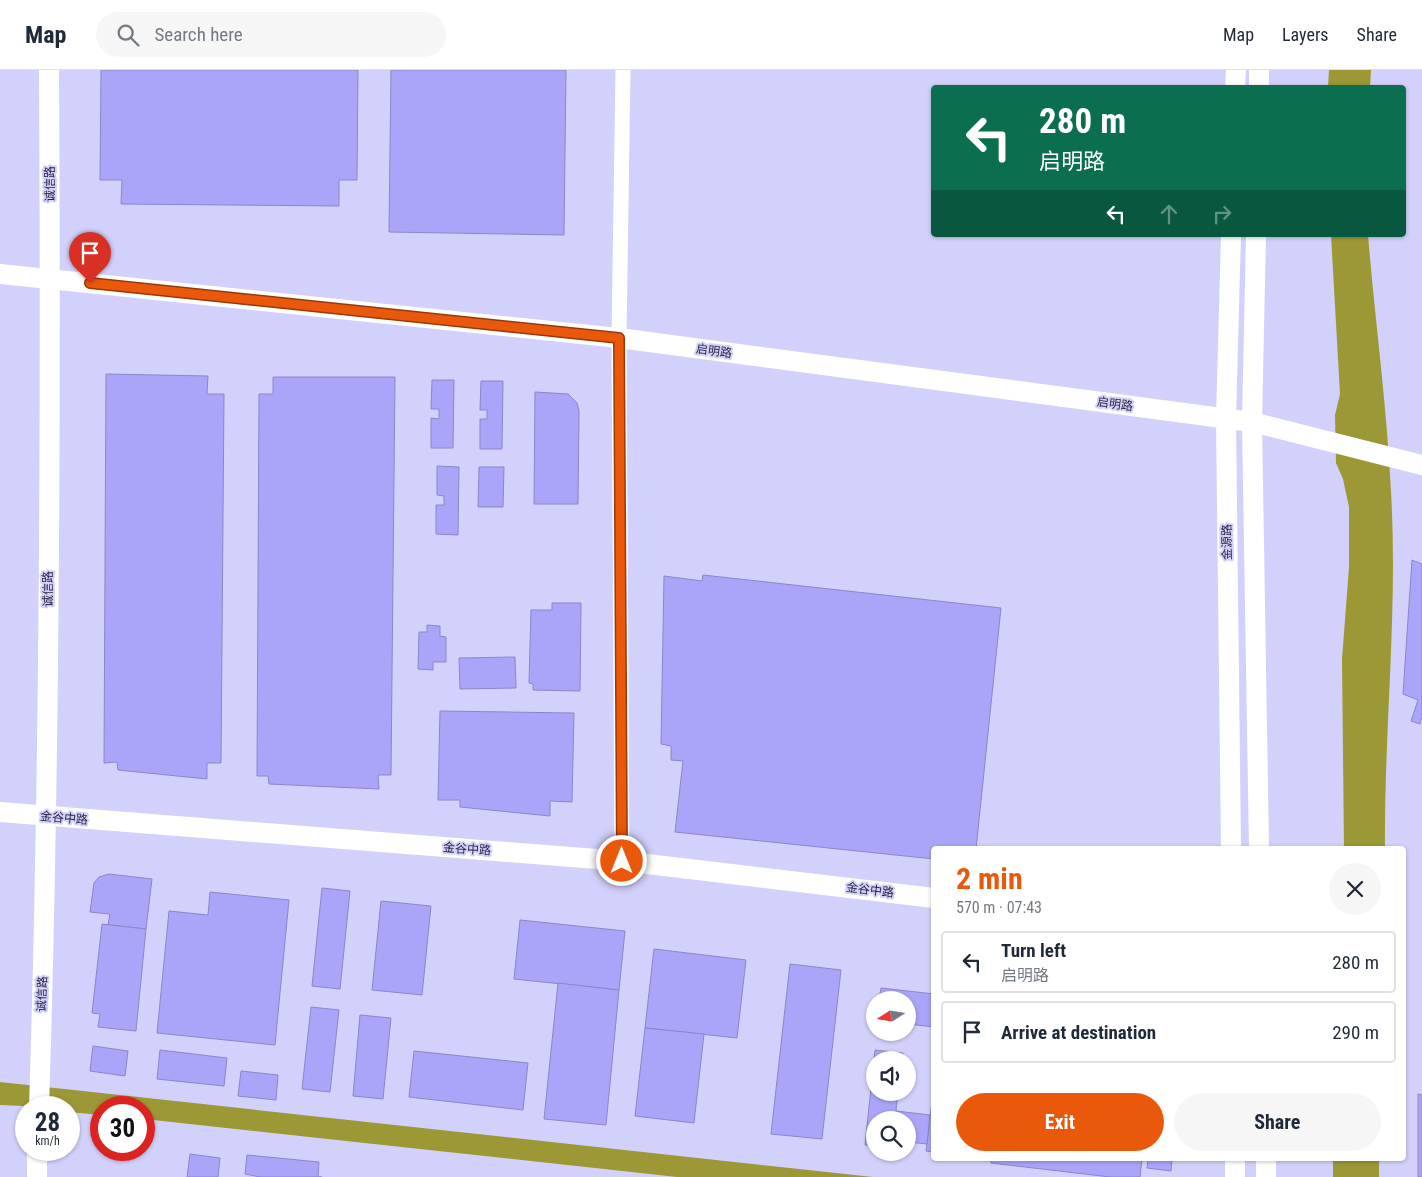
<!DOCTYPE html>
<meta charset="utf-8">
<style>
body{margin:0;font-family:"Roboto Condensed","Noto Sans SC",sans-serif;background:#f6f6f7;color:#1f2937;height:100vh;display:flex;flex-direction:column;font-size:19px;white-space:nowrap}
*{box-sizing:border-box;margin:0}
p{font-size:16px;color:#747a83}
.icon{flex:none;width:28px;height:28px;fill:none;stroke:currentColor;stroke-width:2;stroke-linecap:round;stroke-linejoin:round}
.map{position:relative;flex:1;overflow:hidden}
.details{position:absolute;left:931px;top:776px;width:475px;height:315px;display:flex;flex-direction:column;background:#fff;border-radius:5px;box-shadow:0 1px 4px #0004}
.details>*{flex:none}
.top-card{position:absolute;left:931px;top:15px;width:475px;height:152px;border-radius:5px;box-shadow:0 1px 4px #0004;background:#0b6e4f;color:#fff;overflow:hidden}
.needle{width:32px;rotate:258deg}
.buttons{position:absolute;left:866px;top:921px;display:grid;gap:10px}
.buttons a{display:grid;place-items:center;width:50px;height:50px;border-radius:50%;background:#fff;box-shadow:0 1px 4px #0004;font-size:25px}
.speed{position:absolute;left:15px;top:1026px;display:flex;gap:10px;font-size:25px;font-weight:700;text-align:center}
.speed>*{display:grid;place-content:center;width:65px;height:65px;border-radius:50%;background:#fff;box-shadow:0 1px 4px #0004;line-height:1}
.speed small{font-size:12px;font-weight:400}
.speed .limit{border:8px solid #d22;background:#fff;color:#111}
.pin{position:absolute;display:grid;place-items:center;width:42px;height:42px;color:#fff;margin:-51px -21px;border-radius:50% 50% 50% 0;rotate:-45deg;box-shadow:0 0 5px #0007}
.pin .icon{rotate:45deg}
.me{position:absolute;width:55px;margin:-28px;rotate:0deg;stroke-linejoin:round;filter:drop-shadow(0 0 4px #0008)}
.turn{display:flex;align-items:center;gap:18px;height:105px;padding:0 25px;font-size:22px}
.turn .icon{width:65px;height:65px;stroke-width:2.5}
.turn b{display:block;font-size:35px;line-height:42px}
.lanes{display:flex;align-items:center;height:48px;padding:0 25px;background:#0003;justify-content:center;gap:25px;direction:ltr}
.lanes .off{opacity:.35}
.round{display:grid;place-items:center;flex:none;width:52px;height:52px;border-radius:26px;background:#f6f6f7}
.head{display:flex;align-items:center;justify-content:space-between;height:85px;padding:0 25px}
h1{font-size:30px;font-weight:700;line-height:38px;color:#ea580c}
.action{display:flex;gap:10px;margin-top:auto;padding:10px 25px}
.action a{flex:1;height:58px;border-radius:30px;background:#ea580c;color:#fff;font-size:20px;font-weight:700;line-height:58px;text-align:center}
.action a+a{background:#f6f6f7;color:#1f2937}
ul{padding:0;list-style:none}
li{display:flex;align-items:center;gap:15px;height:62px;margin:0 10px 8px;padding:0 15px;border:2px solid #e0e1e3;border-radius:5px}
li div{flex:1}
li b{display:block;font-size:19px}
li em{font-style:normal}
header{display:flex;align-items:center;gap:30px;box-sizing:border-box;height:70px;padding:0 25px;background:#fff;border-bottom:1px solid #e0e1e3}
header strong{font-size:24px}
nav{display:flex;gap:28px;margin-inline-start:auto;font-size:18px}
.search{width:350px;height:45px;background:#f6f6f7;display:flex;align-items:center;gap:12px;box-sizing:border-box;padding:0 18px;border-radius:28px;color:#747a83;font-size:19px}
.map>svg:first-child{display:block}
</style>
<header>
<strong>Map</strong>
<div class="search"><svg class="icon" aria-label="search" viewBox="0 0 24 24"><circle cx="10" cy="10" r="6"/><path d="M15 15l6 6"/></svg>Search here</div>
<nav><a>Map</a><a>Layers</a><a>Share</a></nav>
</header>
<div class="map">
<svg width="1422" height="1107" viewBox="0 0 1422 1107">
<rect width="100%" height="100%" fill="#d2d1fb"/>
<g fill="#9d9836">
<polygon points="1329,0 1371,0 1370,17 1328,17"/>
<path d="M1331,165H1368C1375,250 1387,337 1391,422C1398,541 1384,660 1385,779H1344L1342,589L1349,497V437L1343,409L1336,393L1335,345L1340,324Z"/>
<polygon points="0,1012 873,1107 677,1107 144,1049 144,1038 101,1038 101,1045 69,1042 69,1038 0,1035"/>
<rect x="1333" y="1089" width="46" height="18"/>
</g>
<g fill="#aba5f9" stroke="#8a87c6">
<polygon points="101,0 358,0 357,110 339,110 339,136 121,134 122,110 100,110"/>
<polygon points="391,0 566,0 564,165 389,162"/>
<polygon points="106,304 208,306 207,324 224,324 221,693 207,693 207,709 118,700 117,692 104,693"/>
<polygon points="273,307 395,307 391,705 378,705 379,719 269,714 268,706 257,706 259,324 273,324"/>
<polygon points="432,310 454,310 453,378 431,378 431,348 439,349 439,339 431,339"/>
<polygon points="481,311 503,311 502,379 480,379 480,349 487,349 487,340 480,340"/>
<polygon points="535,322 568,324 577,333 579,341 578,434 534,434"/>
<polygon points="437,396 459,397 458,465 436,464 436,435 444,435 444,426 437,425"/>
<polygon points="479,397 504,397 503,437 478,437"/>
<polygon points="1412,490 1422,494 1422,646 1420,654 1411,651 1418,630 1403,624"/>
<polygon points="703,505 1001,538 976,779 934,779 934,789 675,762 683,691 671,690 671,676 661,674 664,506 702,511"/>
<polygon points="552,533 581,533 580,621 533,620 533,614 529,613 531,540 552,540"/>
<polygon points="427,555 440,556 440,566 446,567 446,592 433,592 433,600 418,599 419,562 427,562"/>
<polygon points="515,587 516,618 460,619 459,588"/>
<polygon points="440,641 574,643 572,732 550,731 550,746 460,737 460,730 438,730"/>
<polygon points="109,804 152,809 146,859 108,855 110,844 90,842 94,813 99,807"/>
<polygon points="322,818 350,821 340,919 312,916"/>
<polygon points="210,822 289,830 275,975 157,963 169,841 208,845"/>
<polygon points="381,831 431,836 422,925 372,920"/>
<polygon points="520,850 625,861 619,920 514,909"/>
<polygon points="102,854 146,859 136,961 98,957 100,944 92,943"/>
<polygon points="654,879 746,890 737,968 645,958"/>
<polygon points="790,894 841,900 822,1069 771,1064"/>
<polygon points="558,913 619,920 606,1055 544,1049"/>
<polygon points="881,918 934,924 934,957 908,954 908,930 879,930"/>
<polygon points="311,937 339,940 330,1022 302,1019"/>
<polygon points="360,945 391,948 383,1029 353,1026"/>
<polygon points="645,958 704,964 694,1053 635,1046"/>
<polygon points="93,976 128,981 125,1006 90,1001"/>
<polygon points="160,980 227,988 224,1016 157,1009"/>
<polygon points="875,980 903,983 902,990 875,990 875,1022 898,1022 895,1050 875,1050 875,1076 865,1075"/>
<polygon points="414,981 528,993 523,1040 409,1027"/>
<polygon points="241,1001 278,1005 276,1030 238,1026"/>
<polygon points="934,1014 934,1082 926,1081"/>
<polygon points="1418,1024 1422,1025 1422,1107 1418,1107"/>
<polygon points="896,1041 930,1045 927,1074 908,1072 908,1050 895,1050"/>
<polygon points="190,1084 220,1088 218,1107 187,1107"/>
<polygon points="247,1085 319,1092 318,1107 322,1107 260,1107 245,1104"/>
<polygon points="991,1089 1142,1089 1140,1107 1110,1107 991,1093"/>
<polygon points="1148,1089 1172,1089 1171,1101 1147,1098"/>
</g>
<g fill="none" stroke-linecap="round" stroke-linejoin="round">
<polyline stroke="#fff" stroke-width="15" points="622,791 619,268 623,0"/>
<g stroke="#fff" stroke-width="20">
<polyline points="1235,18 1236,0"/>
<polyline points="1259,18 1259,0"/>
<polyline points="1256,165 1252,352 1259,779"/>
<polyline points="0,204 619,268 1252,352 1422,395"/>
<polyline points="0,742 622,791 934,828"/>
<polyline points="1231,779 1226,349 1231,165"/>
<path d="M39,1038C50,692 51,346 49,0"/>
<polyline points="1235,1089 1235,1107"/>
<polyline points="1266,1089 1266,1107"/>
<polyline points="37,1107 37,1080"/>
</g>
</g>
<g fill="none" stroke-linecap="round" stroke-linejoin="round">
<defs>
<polyline id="route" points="90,213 619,268 622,791"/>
</defs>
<use href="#route" stroke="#983908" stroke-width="12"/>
<use href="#route" stroke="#ea580c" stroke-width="9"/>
</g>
<g text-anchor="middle" stroke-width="4" stroke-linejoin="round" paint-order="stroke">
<g font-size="12" fill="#27253f" stroke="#d2d1fb">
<text transform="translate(50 114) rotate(-90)" y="4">诚信路</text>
<text transform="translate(714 281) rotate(8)" y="4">启明路</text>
<text transform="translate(1115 334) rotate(8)" y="4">启明路</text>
<text transform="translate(1227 472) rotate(-91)" y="4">金源路</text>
<text transform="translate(48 519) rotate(-90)" y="4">诚信路</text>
<text transform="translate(64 748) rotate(5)" y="4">金谷中路</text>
<text transform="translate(467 779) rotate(4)" y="4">金谷中路</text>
<text transform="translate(870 820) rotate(7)" y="4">金谷中路</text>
<text transform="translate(42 924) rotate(-88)" y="4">诚信路</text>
</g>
</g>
</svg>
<div class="buttons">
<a><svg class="needle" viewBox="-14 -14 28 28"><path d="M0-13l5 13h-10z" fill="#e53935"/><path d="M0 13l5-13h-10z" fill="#747a83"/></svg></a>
<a><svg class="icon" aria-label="sound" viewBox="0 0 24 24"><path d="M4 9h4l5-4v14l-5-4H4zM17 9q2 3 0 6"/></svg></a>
<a><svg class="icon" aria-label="search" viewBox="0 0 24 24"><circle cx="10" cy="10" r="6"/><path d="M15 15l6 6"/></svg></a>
</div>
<div class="speed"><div>28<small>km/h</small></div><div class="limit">30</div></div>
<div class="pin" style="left:90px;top:213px;background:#d93025"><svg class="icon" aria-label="arrive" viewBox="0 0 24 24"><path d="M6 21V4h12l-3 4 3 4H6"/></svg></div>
<svg class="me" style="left:622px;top:791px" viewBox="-20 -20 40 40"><circle r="17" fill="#ea580c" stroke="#fff" stroke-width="3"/><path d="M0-11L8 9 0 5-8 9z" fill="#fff"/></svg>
<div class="top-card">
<div class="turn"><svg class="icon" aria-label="left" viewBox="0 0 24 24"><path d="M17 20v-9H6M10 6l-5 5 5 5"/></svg><div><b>280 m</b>启明路</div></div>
<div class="lanes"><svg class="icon" aria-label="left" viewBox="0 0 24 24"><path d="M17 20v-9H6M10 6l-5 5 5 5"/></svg><svg class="icon off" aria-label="ahead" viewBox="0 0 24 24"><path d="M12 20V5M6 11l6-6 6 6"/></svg><svg class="icon off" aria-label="right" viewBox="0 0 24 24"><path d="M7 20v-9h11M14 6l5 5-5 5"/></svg></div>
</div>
<section class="details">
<div class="head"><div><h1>2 min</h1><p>570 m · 07:43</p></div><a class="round"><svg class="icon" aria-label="close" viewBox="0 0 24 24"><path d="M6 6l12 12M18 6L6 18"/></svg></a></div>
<ul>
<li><svg class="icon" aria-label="left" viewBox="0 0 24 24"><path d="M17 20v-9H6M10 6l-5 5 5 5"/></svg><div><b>Turn left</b><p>启明路</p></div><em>280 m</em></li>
<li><svg class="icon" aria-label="arrive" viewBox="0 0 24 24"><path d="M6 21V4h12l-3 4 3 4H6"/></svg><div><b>Arrive at destination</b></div><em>290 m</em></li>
</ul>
<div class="action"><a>Exit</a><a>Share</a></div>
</section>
</div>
